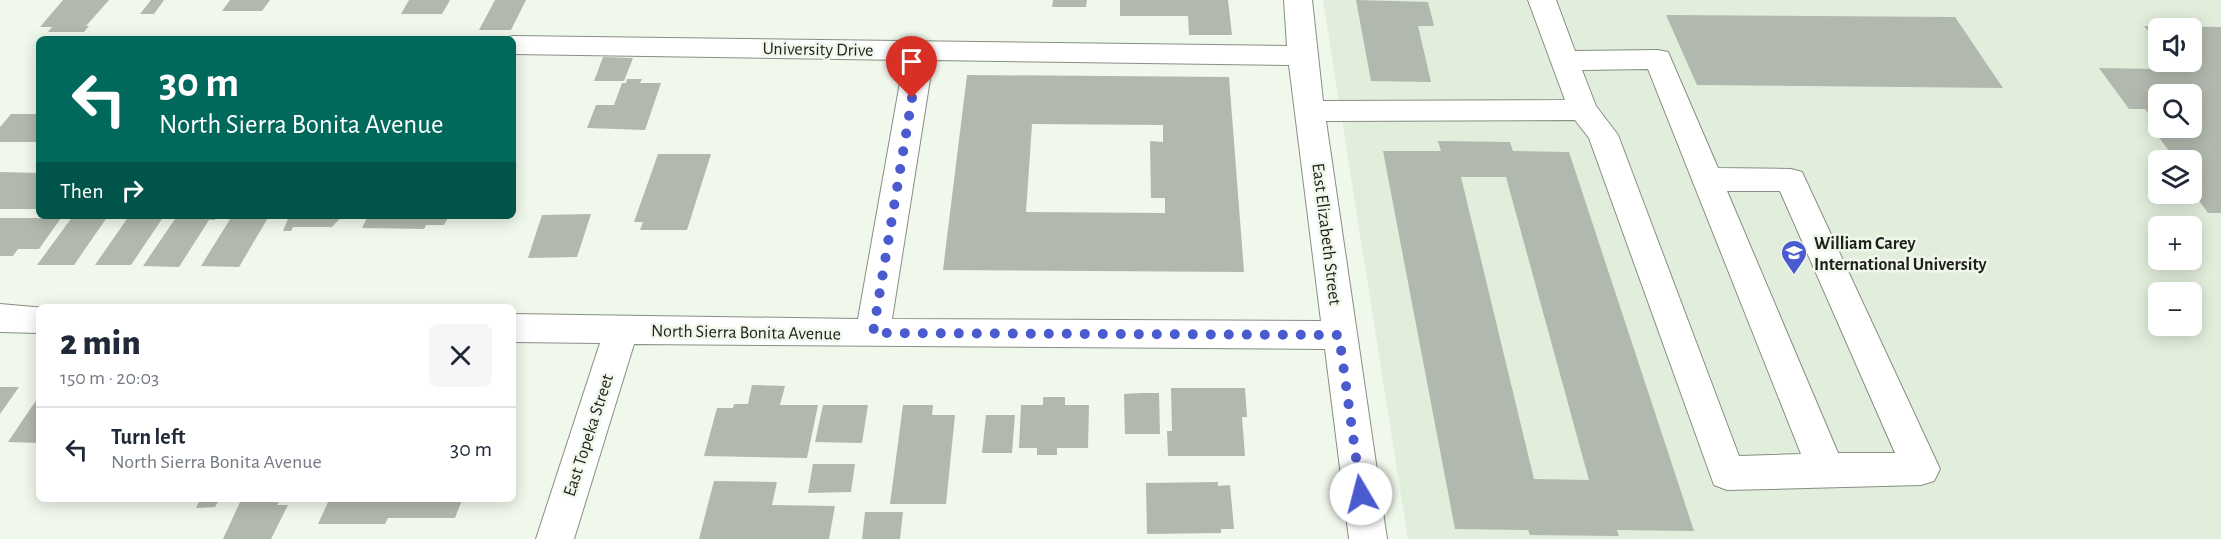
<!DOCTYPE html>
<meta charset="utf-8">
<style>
body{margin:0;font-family:"Alegreya Sans",sans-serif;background:#f6f6f7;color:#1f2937;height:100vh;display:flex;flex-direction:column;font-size:22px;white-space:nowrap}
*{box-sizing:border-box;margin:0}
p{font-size:20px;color:#747a83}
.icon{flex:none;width:33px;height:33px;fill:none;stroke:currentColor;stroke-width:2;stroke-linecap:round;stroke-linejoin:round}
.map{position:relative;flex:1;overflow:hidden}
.panel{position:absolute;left:36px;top:304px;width:480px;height:198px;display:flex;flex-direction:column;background:#fff;border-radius:9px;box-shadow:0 3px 15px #0003}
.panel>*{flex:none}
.guide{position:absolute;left:36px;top:36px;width:480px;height:183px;border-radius:9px;box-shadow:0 3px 15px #0003;background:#00695c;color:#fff;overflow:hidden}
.controls{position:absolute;left:2148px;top:18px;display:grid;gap:12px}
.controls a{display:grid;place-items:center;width:54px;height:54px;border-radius:9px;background:#fff;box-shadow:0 3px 15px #0003;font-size:30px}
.pin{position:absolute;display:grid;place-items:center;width:51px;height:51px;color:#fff;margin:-62px -26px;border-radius:50% 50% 50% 0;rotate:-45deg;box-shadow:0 0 6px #0007}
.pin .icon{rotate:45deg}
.me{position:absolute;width:66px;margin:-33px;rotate:352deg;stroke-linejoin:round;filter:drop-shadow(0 0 4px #0008)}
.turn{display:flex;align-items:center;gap:21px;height:126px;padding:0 24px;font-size:27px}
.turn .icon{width:78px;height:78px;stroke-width:2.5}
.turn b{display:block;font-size:42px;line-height:51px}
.then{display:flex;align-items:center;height:57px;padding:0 24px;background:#0003;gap:12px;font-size:22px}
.round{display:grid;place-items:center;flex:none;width:63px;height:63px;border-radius:9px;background:#f6f6f7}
.headline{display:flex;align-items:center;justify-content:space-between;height:102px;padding:0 24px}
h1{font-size:36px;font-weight:800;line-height:45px}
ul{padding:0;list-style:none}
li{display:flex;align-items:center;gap:18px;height:84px;padding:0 24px;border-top:2px solid #e0e1e3}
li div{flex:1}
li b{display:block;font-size:22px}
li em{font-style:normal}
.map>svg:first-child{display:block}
</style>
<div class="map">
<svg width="2221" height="539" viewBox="0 0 2221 539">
<rect width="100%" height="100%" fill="#f0f7eb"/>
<path fill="#e2eedc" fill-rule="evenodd" d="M1323,0H2221V539H1408ZM2158,28H2192V62H2158ZM2158,94H2192V128H2158ZM2158,160H2192V194H2158ZM2158,226H2192V260H2158ZM2158,292H2192V326H2158Z"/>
<g fill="#b1b8ad" fill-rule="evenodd">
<polygon points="63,0 109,0 86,26 89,26 84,32 48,32 52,27 40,27"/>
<polygon points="151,0 164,0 154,14 140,14"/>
<polygon points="230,0 270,0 262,11 222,11"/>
<polygon points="409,0 450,0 442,14 401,14"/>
<polygon points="495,0 526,0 511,30 479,30"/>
<polygon points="1053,0 1087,0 1086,7 1052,7"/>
<polygon points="1120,0 1228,0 1232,35 1189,35 1188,16 1120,16"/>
<polygon points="1356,0 1428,2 1434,26 1418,26 1431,82 1371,81"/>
<polygon points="1666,15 1955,17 2003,88 1697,85"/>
<path d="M2144,26L2221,27V213H2208L2192,191V160H2185L2177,151H2169L2147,121H2154L2145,109H2129L2099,68L2155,69L2153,67H2177L2173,62H2192V28H2158V44ZM2158,94H2192V128H2158Z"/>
<polygon points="603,57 633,58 624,81 594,81"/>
<path d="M967,75L1229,77L1244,272L943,270ZM1032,124L1163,125V142L1150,141L1151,198H1165V213L1026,212Z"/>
<polygon points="627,79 642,79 640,83 661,83 645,130 587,128 596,105 614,105 622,83 626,83"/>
<polygon points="11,114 39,114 39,142 0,142 0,127"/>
<path d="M1438,141L1510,142L1513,151L1569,152L1694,531L1617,530L1619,536L1530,535L1528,530L1455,529L1383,151H1441ZM1461,177H1506L1589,480L1534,479Z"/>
<polygon points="658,154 711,154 687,230 640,230 643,222 634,222"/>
<polygon points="0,172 39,173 39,209 0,209"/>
<polygon points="591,214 577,257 528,258 542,215"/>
<polygon points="73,216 108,216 74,265 37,265"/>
<polygon points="129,216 164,216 131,265 95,265"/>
<polygon points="177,216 217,216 215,220 209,220 179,267 143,266"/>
<polygon points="232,216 269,216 239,267 201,266"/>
<polygon points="285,216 342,216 332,227 293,227 291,231 283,231 288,219 283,219"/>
<polygon points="368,216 449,216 444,225 426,225 424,229 362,228"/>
<polygon points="0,218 61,218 39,249 18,249 13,256 0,256"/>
<polygon points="752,385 785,386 780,405 818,405 807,458 704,456 717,408 733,408 734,404 748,404"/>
<polygon points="0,387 19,387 0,414"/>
<polygon points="1171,388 1245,388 1247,417 1242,417 1245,456 1168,456 1167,431 1172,431"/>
<polygon points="1141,393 1159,393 1160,434 1125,434 1124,394"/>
<polygon points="39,396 39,443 8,442"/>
<polygon points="1043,397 1065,397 1065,405 1089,405 1088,448 1057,448 1057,455 1037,455 1037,448 1019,448 1021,405 1043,405"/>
<polygon points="823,405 868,405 862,443 815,442"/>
<polygon points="903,405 933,405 932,415 955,415 946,504 890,504"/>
<polygon points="986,415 1015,415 1012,453 982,453"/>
<polygon points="813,464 855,464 851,492 808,493"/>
<polygon points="714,481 777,482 772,505 835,506 829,539 699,539"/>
<polygon points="1218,482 1218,486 1230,485 1234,529 1221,529 1221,533 1147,534 1146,483"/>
<polygon points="200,500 219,500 215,507 196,508"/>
<polygon points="241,500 280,500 277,505 288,505 271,539 223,539"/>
<polygon points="329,500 462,500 455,518 388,518 385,524 318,524"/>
<polygon points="865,512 903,512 900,539 862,539"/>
</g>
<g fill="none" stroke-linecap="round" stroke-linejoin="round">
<defs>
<g id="minor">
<path d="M1284,0H1312L1323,101L1565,100L1528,0H1556L1575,51L1658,50L1668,52L1718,168L1791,169L1802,172L1940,469L1934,481L1921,485L1727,490L1714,485L1589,138L1575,120L1326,121L1387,539H1349L1325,349L634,344L574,539H536L600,343L513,342V314L858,319L904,60L513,54V39L503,38L513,36L1287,46ZM933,60L1289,65L1321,321L892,319ZM1648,69L1801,454L1739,456L1618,135L1596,106L1582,70ZM1727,191H1780L1895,453H1838Z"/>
<polygon points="0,304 46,308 39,308 39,333 0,332"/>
</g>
</defs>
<use href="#minor" stroke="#878e83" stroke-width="2"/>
<use href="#minor" fill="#fff" fill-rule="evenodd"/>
</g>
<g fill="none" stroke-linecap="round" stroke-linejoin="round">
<polyline stroke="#4a5acf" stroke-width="10" stroke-dasharray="0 18" points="912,98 873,333 1339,335 1361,494"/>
</g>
<defs>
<symbol id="university-pin" viewBox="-11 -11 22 30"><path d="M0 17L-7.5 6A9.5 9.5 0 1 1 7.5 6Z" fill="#4a5acf" stroke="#f0f7eb"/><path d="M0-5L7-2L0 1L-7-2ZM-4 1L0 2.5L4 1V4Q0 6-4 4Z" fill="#fff"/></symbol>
</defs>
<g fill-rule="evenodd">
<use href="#university-pin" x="1779" y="238" width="30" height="40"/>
</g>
<g text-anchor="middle" stroke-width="5" stroke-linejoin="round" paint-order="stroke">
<g font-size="18" fill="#1e211c" stroke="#f0f7eb">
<text transform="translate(818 49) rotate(1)" y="6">University Drive</text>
<text transform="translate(1327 234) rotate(83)" y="6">East Elizabeth Street</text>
<text transform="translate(746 332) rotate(1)" y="6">North Sierra Bonita Avenue</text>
<text transform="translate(588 435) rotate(-72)" y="6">East Topeka Street</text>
</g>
<g font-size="18" font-weight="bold" fill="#1e211c" stroke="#f0f7eb" text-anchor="start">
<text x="1814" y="249">William Carey<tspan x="1814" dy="21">International University</tspan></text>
</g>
</g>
</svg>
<div class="controls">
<a><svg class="icon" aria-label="sound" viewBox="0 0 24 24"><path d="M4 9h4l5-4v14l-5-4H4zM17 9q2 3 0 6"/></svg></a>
<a><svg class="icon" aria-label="search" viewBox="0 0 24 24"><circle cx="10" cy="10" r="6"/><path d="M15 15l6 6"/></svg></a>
<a><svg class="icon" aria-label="layers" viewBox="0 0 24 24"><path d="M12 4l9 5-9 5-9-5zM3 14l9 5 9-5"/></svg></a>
<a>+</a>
<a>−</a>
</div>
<div class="pin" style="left:912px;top:98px;background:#d93025"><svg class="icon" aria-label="arrive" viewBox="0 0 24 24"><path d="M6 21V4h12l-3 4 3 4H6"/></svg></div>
<svg class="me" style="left:1361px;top:494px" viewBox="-20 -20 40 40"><circle r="19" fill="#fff"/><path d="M0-13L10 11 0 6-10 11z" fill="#4a5acf"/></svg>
<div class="guide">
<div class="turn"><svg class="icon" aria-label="left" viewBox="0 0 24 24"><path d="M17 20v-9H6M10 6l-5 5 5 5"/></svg><div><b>30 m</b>North Sierra Bonita Avenue</div></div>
<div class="then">Then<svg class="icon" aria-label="right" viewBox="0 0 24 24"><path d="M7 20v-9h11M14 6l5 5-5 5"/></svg></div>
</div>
<section class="panel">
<div class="headline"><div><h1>2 min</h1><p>150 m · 20:03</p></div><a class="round"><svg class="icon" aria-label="close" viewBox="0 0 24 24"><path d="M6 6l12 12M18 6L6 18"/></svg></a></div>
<ul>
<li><svg class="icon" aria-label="left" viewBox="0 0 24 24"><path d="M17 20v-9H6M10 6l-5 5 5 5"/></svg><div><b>Turn left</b><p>North Sierra Bonita Avenue</p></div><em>30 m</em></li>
</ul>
</section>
</div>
